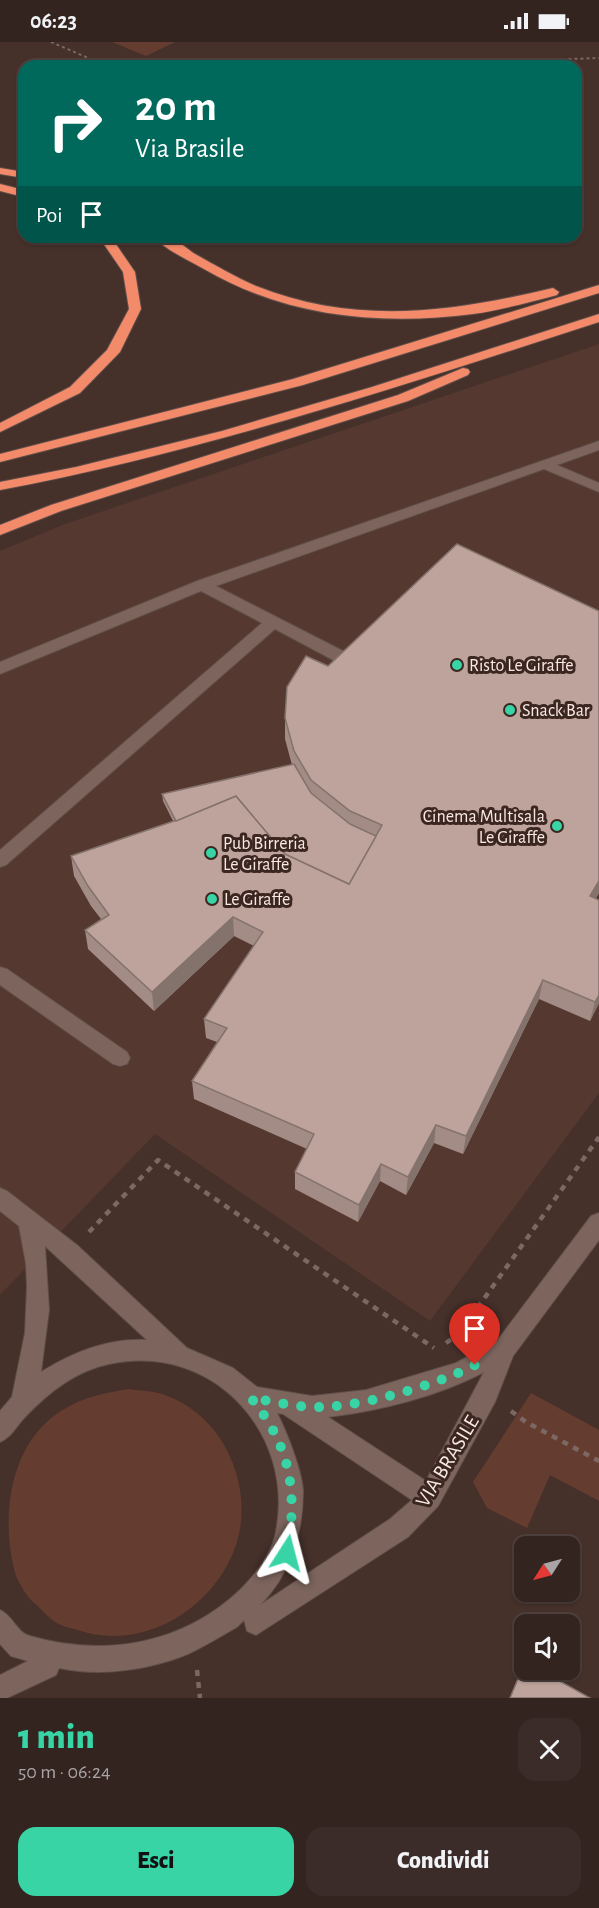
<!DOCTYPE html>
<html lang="it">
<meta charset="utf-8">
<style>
body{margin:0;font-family:"Alegreya Sans",sans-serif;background:#3c2c29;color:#f1f3f6;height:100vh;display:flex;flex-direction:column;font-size:22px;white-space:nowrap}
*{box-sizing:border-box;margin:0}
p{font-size:20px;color:#a9a4a5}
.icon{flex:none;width:33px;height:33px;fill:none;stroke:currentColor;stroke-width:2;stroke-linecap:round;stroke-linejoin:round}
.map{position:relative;height:1656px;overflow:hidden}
.drawer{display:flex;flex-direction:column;background:#342420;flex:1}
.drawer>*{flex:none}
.hud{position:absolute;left:18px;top:18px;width:564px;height:183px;border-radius:18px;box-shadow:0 2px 4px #0004,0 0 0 2px #4e413e;background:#00695c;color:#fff;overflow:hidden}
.needle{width:39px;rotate:234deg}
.fabs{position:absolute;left:514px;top:1494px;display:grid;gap:12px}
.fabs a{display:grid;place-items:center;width:66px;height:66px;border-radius:12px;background:#342420;box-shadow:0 2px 4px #0004,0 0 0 2px #4e413e;font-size:30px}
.pin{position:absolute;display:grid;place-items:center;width:51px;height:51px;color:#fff;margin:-62px -26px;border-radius:50% 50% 50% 0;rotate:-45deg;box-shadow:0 0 6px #0007}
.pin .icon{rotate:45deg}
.me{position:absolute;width:66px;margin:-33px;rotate:9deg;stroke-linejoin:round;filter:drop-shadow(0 0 4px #0008)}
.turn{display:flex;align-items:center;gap:21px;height:126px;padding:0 18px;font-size:27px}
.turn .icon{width:78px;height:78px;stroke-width:2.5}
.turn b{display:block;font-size:42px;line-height:51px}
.then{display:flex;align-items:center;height:57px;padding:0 18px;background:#0003;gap:12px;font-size:22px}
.round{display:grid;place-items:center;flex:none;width:63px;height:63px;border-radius:18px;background:#3c2c29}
.summary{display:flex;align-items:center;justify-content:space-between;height:102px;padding:0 18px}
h1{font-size:36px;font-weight:800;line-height:45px;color:#38d4a6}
.button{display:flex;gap:12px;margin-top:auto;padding:12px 18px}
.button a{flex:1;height:69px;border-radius:18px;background:#38d4a6;color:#111;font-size:24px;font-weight:800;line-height:69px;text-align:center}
.button a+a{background:#3c2c29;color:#f1f3f6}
.status{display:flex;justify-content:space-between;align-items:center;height:42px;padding:0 30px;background:#342420;direction:ltr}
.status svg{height:16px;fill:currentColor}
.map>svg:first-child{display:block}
</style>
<div class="status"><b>06:23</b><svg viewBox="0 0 49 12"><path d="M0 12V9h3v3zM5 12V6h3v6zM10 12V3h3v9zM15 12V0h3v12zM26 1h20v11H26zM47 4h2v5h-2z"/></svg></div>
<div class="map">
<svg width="599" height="1656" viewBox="0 0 599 1656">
<rect width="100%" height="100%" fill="#45302a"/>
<polygon fill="#55382f" points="599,302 599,1051 430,1279 155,1092 0,1253 0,509 65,482"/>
<g fill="#653d30">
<polygon points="112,0 175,0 146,14"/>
<path d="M129,1347C141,1349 155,1349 165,1353C225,1374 256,1447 235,1506C212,1568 142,1610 78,1588C72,1586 63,1585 57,1581C48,1576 41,1566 33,1560C25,1552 21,1544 16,1534C0,1479 8,1402 61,1369C83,1355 104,1351 129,1347Z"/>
<polygon points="531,1351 599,1388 599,1459 550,1433 527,1486 487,1466 473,1440"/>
</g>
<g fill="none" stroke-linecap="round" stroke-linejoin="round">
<defs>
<g id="minor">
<polygon points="599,399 599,408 557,423 599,441 599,450 544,427 216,544 347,611 349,615 347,619 335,619 275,587 6,823 0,825 0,808 262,581 201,549 0,632 0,620 197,539"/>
<polygon points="0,925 7,927 127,1010 130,1016 127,1022 120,1024 113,1022 0,943"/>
<path d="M0,1146L7,1149L77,1203L187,1306L233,1326L257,1345L312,1354L366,1348L456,1321L497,1299L591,1174L599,1171V1198L513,1314L495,1360L438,1464L408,1495L256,1593L247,1589L244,1578L237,1585C221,1594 205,1604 188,1612C149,1628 100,1635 59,1626L56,1633L7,1656H0V1633L28,1619L11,1614L0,1602V1568C13,1574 17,1591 30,1594C105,1616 184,1602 241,1547C255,1533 270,1514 275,1494C298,1393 213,1299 109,1322C75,1329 48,1351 25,1375C16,1384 12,1395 0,1400V1369L12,1355L25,1291L27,1245L26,1222L19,1184L0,1169ZM45,1204L147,1298C108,1296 74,1310 41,1330L49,1268ZM484,1330L426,1439L328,1375C379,1369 439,1354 484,1330ZM277,1371L283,1372L412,1458L390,1477L260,1563C290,1533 303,1491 303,1450C303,1431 286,1388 277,1371Z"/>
</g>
<g id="highway">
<polygon points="0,126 24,130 24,136 0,132"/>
<polygon points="0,142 24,148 24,155 0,149"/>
<polygon points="99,195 111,195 135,230 141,267 120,310 80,351 0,390 0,381 70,345 107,308 129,267 123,230"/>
<path d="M154,195C158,195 164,194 168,195C177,197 187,207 195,212C215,223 235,235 256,244C356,284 452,270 553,246L559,250L557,253C530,260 501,268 473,272C380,284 286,275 204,227C188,218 166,208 154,195Z"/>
<polygon points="599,243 599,251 303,343 0,420 0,412 293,337"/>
<path d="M599,272V280C401,344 205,409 0,448V440L76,425L222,389L372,345Z"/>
<polygon points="463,326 468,327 470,330 468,333 408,359 61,469 0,493 0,483 51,463 398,353"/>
</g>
</defs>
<use href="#minor" stroke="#604e49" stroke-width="2"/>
<use href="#highway" stroke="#604e49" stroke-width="2"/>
<g stroke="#7c6863" stroke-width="2" stroke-dasharray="3 3" stroke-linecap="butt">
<polyline points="51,0 107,24"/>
<polyline points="509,24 542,18 599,16"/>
</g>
<g stroke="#7c6863" stroke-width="4.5" stroke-dasharray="6 6" stroke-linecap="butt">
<polyline points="89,1190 158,1118 434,1306"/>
<polyline points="446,1301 459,1292 599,1095"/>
<polyline points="511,1369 526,1380 599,1419"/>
<polyline points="197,1628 200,1656"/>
</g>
<use href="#minor" fill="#7d655d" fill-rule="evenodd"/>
<use href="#highway" fill="#f38a6a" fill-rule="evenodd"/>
</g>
<polygon fill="#a38c85" points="285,676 599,851 596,856 599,961 590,979 539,957 463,1112 434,1101 406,1153 380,1139 358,1180 295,1147 295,1130 307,1107 194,1057 192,1039 217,1000 206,996 204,977 254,904 234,894 154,969 88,907 85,888 101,877 91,864 74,834 71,814 173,779 163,759 162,752 292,723 285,697"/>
<g fill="#84726c">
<polygon points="599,839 599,851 585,874 590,854"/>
<polygon points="233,875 234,894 154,969 152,950"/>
<polygon points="543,938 539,957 463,1112 466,1094"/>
<polygon points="599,953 599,961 590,979 595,960"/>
<polygon points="436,1083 434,1101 406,1153 408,1135"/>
<polygon points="381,1122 380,1139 358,1180 359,1163"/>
</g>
<g fill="#bda39b" stroke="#84726c" stroke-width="1.5">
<polygon points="457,502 599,569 599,839 590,854 599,858 599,953 595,960 543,938 466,1094 436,1083 408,1135 381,1122 359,1163 295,1130 314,1092 192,1039 227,986 204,977 263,890 233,875 152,950 85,888 109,873 88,844 71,814 180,777 236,754 285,812 349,842 382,783 350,769 311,738 294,709 285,676 287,645 306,614 328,624"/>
<polygon points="294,722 311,751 350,782 376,794 349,842 285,812 236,754 176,779 162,752"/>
<polygon points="525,1620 525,1628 540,1628 590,1656 510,1656"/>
</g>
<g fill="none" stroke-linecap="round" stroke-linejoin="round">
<path stroke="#38d4a6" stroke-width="10" stroke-dasharray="0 18" d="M287,1511C298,1451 291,1404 251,1356C271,1359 291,1364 311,1365C355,1367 435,1344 475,1323"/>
</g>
<g fill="#38d4a6" stroke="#3b2620" stroke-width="2">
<circle cx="457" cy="623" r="6"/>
<circle cx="510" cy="668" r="6"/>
<circle cx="557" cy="784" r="6"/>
<circle cx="211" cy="811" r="6"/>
<circle cx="212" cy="857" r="6"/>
</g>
<g text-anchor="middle" stroke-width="6" stroke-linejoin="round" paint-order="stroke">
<g font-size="18" fill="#f8e9e5" stroke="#3b2620" text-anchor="start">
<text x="469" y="629">Risto Le Giraffe</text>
<text x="522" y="674">Snack Bar</text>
<text x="545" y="780" text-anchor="end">Cinema Multisala<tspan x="545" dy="21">Le Giraffe</tspan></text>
<text x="223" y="807">Pub Birreria<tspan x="223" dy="21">Le Giraffe</tspan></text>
<text x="224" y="863">Le Giraffe</text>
</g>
<g font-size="21" fill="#f8e9e5" stroke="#3b2620">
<text transform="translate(447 1419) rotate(-59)" y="7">VIA BRASILE</text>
</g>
</g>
</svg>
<div class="fabs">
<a><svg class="needle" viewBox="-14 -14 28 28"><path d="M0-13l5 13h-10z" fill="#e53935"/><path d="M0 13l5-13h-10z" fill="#a9a4a5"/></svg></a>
<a><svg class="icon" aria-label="sound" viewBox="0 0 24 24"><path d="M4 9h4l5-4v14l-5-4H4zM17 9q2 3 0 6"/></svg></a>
</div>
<div class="pin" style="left:475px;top:1323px;background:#d93025"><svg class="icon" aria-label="arrive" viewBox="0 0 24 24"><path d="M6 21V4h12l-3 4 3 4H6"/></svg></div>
<svg class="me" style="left:287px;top:1511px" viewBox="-20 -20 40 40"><path d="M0-17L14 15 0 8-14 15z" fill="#38d4a6" stroke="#fff" stroke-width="4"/></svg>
<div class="hud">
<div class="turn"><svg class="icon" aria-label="right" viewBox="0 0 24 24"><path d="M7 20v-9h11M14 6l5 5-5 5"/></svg><div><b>20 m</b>Via Brasile</div></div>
<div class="then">Poi<svg class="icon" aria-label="arrive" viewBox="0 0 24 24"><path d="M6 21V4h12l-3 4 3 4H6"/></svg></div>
</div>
</div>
<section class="drawer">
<div class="summary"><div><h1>1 min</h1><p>50 m · 06:24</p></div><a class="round"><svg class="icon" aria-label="close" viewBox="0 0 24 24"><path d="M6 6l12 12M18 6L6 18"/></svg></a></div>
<div class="button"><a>Esci</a><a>Condividi</a></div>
</section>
